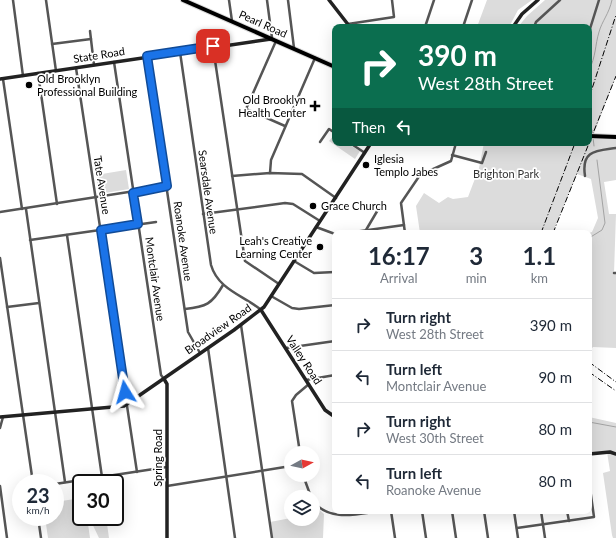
<!DOCTYPE html>
<style>
body{margin:0;font-family:Lato,sans-serif;background:#f2f2f3;color:#1f2937;height:100vh;display:flex;flex-direction:column;font-size:15px;white-space:nowrap}
*{box-sizing:border-box;margin:0}
p{font-size:13px;color:#747a83}
.icon{flex:none;width:22px;height:22px;fill:none;stroke:currentColor;stroke-width:2;stroke-linecap:round;stroke-linejoin:round}
.map{position:relative;flex:1;overflow:hidden}
.panel{position:absolute;left:332px;top:230px;width:260px;height:284px;display:flex;flex-direction:column;background:#fff;border-radius:8px;box-shadow:0 4px 16px #0002}
.panel>*{flex:none}
.hud{position:absolute;left:332px;top:24px;width:260px;height:122px;border-radius:8px;box-shadow:0 4px 16px #0002;background:#0b6e4f;color:#fff;overflow:hidden}
.needle{width:26px;rotate:82deg}
.controls{position:absolute;left:284px;top:446px;display:grid;gap:8px}
.controls a{display:grid;place-items:center;width:36px;height:36px;border-radius:50%;background:#fff;box-shadow:0 4px 16px #0002;font-size:20px}
.speed{position:absolute;left:12px;top:474px;display:flex;gap:8px;font-size:20px;font-weight:700;text-align:center}
.speed>*{display:grid;place-content:center;width:52px;height:52px;border-radius:50%;background:#fff;box-shadow:0 4px 16px #0002;line-height:1}
.speed small{font-size:10px;font-weight:400}
.speed .limit{border:2px solid #111;border-radius:6px;background:#fff;color:#111}
.pin{position:absolute;display:grid;place-items:center;width:34px;height:34px;color:#fff;margin:-17px;border-radius:8px;box-shadow:0 2px 6px #0006}
.me{position:absolute;width:44px;margin:-22px;rotate:352deg;stroke-linejoin:round;filter:drop-shadow(0 0 3px #0008)}
.turn{display:flex;align-items:center;gap:14px;height:84px;padding:0 20px;font-size:18px}
.turn .icon{width:52px;height:52px;stroke-width:2.5}
.turn b{display:block;font-size:28px;line-height:34px}
.then{display:flex;align-items:center;height:38px;padding:0 20px;background:#0003;gap:8px;font-size:15px}
.eta{display:flex;justify-content:space-evenly;align-items:center;height:68px;text-align:center}
.eta b{font-size:24px;font-weight:700;line-height:28px}
ul{padding:0;list-style:none}
li{display:flex;align-items:center;gap:12px;height:52px;padding:0 20px;border-top:1px solid #e0e1e3}
li div{flex:1}
li b{display:block;font-size:15px}
li em{font-style:normal}
.map>svg:first-child{display:block}
</style>
<div class="map">
<svg width="616" height="538" viewBox="0 0 616 538">
<rect width="100%" height="100%" fill="#fff"/>
<g fill="#dcdcdc">
<polygon points="487,0 532,0 518,10 509,27 477,27"/>
<polygon points="545,0 616,0 616,76 593,136 616,137 616,180 604,182 609,214 616,214 614,273 616,273 616,348 593,347 589,352 588,233 592,232 598,218 591,179 577,174 554,229 563,233 420,233 416,206 424,193 439,203 448,197 453,199 468,197 479,168 484,143 589,143 589,27 518,27 527,16"/>
<polygon points="334,135 335,143 346,143 360,151 355,159 329,141"/>
<polygon points="126,170 129,189 99,194 96,175"/>
<polygon points="589,417 616,423 616,538 613,538 612,535 603,473 610,471 607,452 589,454"/>
<polygon points="81,498 81,517 87,517 90,538 48,538 45,517 55,517 55,502"/>
<polygon points="313,504 324,514 323,538 272,538 270,522 291,518 313,519"/>
<polygon points="89,517 106,517 109,538 99,538"/>
</g>
<g fill="none" stroke-linecap="round" stroke-linejoin="round">
<g stroke="#a3a3a3" stroke-width="1">
<path d="M589,70C596,57 595,45 599,32C602,21 609,14 612,0"/>
<polyline points="589,119 593,134"/>
<polyline points="593,137 594,146"/>
<polyline points="589,238 602,230 605,223 597,160"/>
<polyline points="589,422 616,427"/>
</g>
<defs>
<polyline id="primary" points="183,0 335,67"/>
</defs>
<use href="#primary" stroke="#dbdbdb" stroke-width="6"/>
<g stroke="#555" stroke-width="2.5">
<polyline points="13,0 23,76"/>
<polyline points="46,0 56,71"/>
<polyline points="229,0 232,21"/>
<polyline points="267,0 272,38"/>
<polyline points="288,0 294,48"/>
<polyline points="348,24 394,17 392,0"/>
<polyline points="425,27 434,0"/>
<polyline points="463,27 472,0"/>
<polyline points="534,27 536,22 560,0"/>
<polyline points="90,31 94,65"/>
<polyline points="589,32 599,0"/>
<polyline points="276,41 246,109 285,126"/>
<polyline points="52,44 91,39"/>
<polyline points="213,47 245,261 279,284"/>
<path d="M180,52L211,265C218,289 242,295 260,309"/>
<polyline points="147,56 188,332 200,353"/>
<polyline points="114,62 161,375 164,379"/>
<polyline points="76,68 137,472"/>
<polyline points="38,73 57,204"/>
<polyline points="3,79 22,209"/>
<polyline points="320,142 329,129 335,133"/>
<polyline points="350,143 365,153"/>
<polyline points="452,155 482,163 486,152"/>
<polyline points="270,173 271,160 315,58"/>
<polyline points="232,176 270,173 302,174 336,198"/>
<path d="M585,176C581,150 596,151 616,148"/>
<polyline points="26,209 65,482"/>
<polyline points="0,212 167,186"/>
<polyline points="203,214 285,203 293,204 320,221"/>
<polyline points="316,227 335,234"/>
<polyline points="366,230 379,208"/>
<polyline points="347,233 404,225"/>
<polyline points="405,233 401,203 420,175 451,161 456,143"/>
<polyline points="67,235 102,477"/>
<polyline points="30,240 156,222"/>
<polyline points="0,258 33,483"/>
<polyline points="294,261 314,273 335,272"/>
<polyline points="614,273 616,273"/>
<polyline points="271,296 292,308 299,309 335,305"/>
<polyline points="7,307 39,303"/>
<path d="M185,309C206,307 212,304 223,285"/>
<polyline points="241,325 272,538"/>
<polyline points="208,348 235,538"/>
<polyline points="286,348 335,341"/>
<polyline points="306,380 335,375"/>
<polyline points="0,428 3,417"/>
<polyline points="300,453 292,401 296,395 309,384"/>
<polyline points="303,475 311,497"/>
<polyline points="55,484 167,467"/>
<polyline points="0,486 7,538"/>
<polyline points="167,486 291,466"/>
<path d="M313,501C329,522 357,514 380,511"/>
<polyline points="391,511 395,538"/>
<polyline points="422,511 426,538"/>
<polyline points="452,511 456,538"/>
<polyline points="484,511 488,538"/>
<polyline points="514,511 518,538"/>
<polyline points="541,511 545,538"/>
<polyline points="567,511 569,521"/>
<polyline points="38,517 41,538"/>
<polyline points="517,528 594,517 589,481"/>
</g>
<g stroke="#222" stroke-width="3.5">
<polyline points="329,0 350,27"/>
<polyline points="513,27 522,14 538,0"/>
<polyline points="0,79 271,39"/>
<polyline points="261,310 325,410 335,417"/>
<polyline points="164,379 167,384 167,538"/>
<polyline points="0,417 124,406 234,330 264,307 371,143"/>
<polyline points="589,454 610,452 616,454"/>
</g>
<use href="#primary" stroke="#000" stroke-width="4"/>
<g stroke="#000" stroke-width="1" stroke-dasharray="6 2 1 2" stroke-linecap="butt">
<polyline points="589,98 616,15"/>
<polyline points="541,233 575,143"/>
<polyline points="553,233 616,76"/>
<polyline points="589,362 616,382"/>
<polyline points="589,372 616,391"/>
</g>
<defs>
<polyline id="primary-bridge" points="589,136 616,137"/>
</defs>
<use href="#primary-bridge" stroke="#dbdbdb" stroke-width="6" stroke-linecap="butt"/>
<use href="#primary-bridge" stroke="#000" stroke-width="4"/>
</g>
<g fill="none" stroke-linecap="round" stroke-linejoin="round">
<defs>
<polyline id="route" points="125,392 101,230 138,224 133,193 167,186 147,56 213,46"/>
</defs>
<use href="#route" stroke="#114b97" stroke-width="10"/>
<use href="#route" stroke="#1a73e8" stroke-width="7"/>
</g>
<g fill="#000" stroke="#fff" stroke-width="1.5">
<circle cx="29" cy="85" r="4"/>
<path d="M313 100h4v4h4v4h-4v4h-4v-4h-4v-4h4z"/>
<circle cx="366" cy="165" r="4"/>
<circle cx="313" cy="206" r="4"/>
<circle cx="320" cy="247" r="4"/>
</g>
<g text-anchor="middle" stroke-width="3.5" stroke-linejoin="round" paint-order="stroke">
<g font-size="11" fill="#000" stroke="#fff">
<text transform="translate(263 24) rotate(24)" y="4">Pearl Road</text>
<text transform="translate(99 55) rotate(-9)" y="4">State Road</text>
<text transform="translate(102 185) rotate(81)" y="4">Tate Avenue</text>
<text transform="translate(208 192) rotate(82)" y="4">Searsdale Avenue</text>
<text transform="translate(183 241) rotate(82)" y="4">Roanoke Avenue</text>
<text transform="translate(155 279) rotate(82)" y="4">Montclair Avenue</text>
<text transform="translate(218 329) rotate(-35)" y="4">Broadview Road</text>
<text transform="translate(304 360) rotate(57)" y="4">Valley Road</text>
<text transform="translate(158 458) rotate(-90)" y="4">Spring Road</text>
</g>
<g font-size="11" fill="#000" stroke="#fff" text-anchor="start">
<text x="37" y="83">Old Brooklyn<tspan x="37" dy="13">Professional Building</tspan></text>
<text x="306" y="104" text-anchor="end">Old Brooklyn<tspan x="306" dy="13">Health Center</tspan></text>
<text x="374" y="163">Iglesia<tspan x="374" dy="13">Templo Jabes</tspan></text>
<text x="321" y="210">Grace Church</text>
<text x="312" y="245" text-anchor="end">Leah's Creative<tspan x="312" dy="13">Learning Center</tspan></text>
</g>
<g font-size="11" fill="#333" stroke="#fff">
<text x="506" y="178">Brighton Park</text>
</g>
</g>
</svg>
<div class="controls">
<a><svg class="needle" viewBox="-14 -14 28 28"><path d="M0-13l5 13h-10z" fill="#e53935"/><path d="M0 13l5-13h-10z" fill="#747a83"/></svg></a>
<a><svg class="icon" aria-label="layers" viewBox="0 0 24 24"><path d="M12 4l9 5-9 5-9-5zM3 14l9 5 9-5"/></svg></a>
</div>
<div class="speed"><div>23<small>km/h</small></div><div class="limit">30</div></div>
<div class="pin" style="left:213px;top:46px;background:#d93025"><svg class="icon" aria-label="arrive" viewBox="0 0 24 24"><path d="M6 21V4h12l-3 4 3 4H6"/></svg></div>
<svg class="me" style="left:125px;top:392px" viewBox="-20 -20 40 40"><path d="M0-17L14 15 0 8-14 15z" fill="#1a73e8" stroke="#fff" stroke-width="4"/></svg>
<div class="hud">
<div class="turn"><svg class="icon" aria-label="right" viewBox="0 0 24 24"><path d="M7 20v-9h11M14 6l5 5-5 5"/></svg><div><b>390 m</b>West 28th Street</div></div>
<div class="then">Then<svg class="icon" aria-label="left" viewBox="0 0 24 24"><path d="M17 20v-9H6M10 6l-5 5 5 5"/></svg></div>
</div>
<section class="panel">
<div class="eta">
<div><b>16:17</b><p>Arrival</p></div>
<div><b>3</b><p>min</p></div>
<div><b>1.1</b><p>km</p></div>
</div>
<ul>
<li><svg class="icon" aria-label="right" viewBox="0 0 24 24"><path d="M7 20v-9h11M14 6l5 5-5 5"/></svg><div><b>Turn right</b><p>West 28th Street</p></div><em>390 m</em></li>
<li><svg class="icon" aria-label="left" viewBox="0 0 24 24"><path d="M17 20v-9H6M10 6l-5 5 5 5"/></svg><div><b>Turn left</b><p>Montclair Avenue</p></div><em>90 m</em></li>
<li><svg class="icon" aria-label="right" viewBox="0 0 24 24"><path d="M7 20v-9h11M14 6l5 5-5 5"/></svg><div><b>Turn right</b><p>West 30th Street</p></div><em>80 m</em></li>
<li><svg class="icon" aria-label="left" viewBox="0 0 24 24"><path d="M17 20v-9H6M10 6l-5 5 5 5"/></svg><div><b>Turn left</b><p>Roanoke Avenue</p></div><em>80 m</em></li>
</ul>
</section>
</div>
